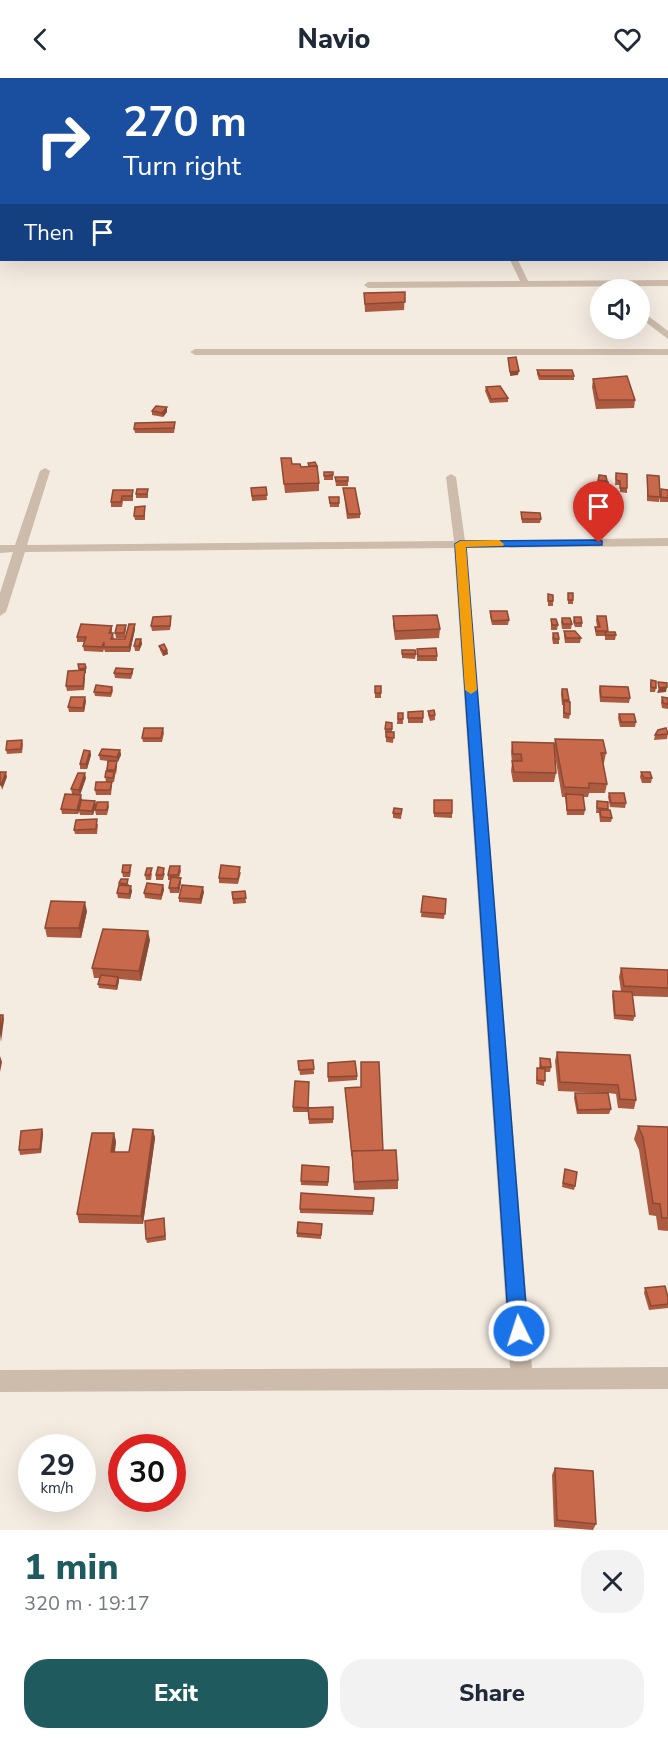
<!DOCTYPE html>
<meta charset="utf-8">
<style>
body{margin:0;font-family:"Nunito Sans",sans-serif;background:#f2f2f3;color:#1f2937;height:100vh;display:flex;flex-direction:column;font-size:22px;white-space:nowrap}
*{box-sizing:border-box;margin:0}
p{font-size:20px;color:#747a83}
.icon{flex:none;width:33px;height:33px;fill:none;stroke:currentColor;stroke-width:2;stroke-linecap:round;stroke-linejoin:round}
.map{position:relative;height:1452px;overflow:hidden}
.panel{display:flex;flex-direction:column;background:#fff;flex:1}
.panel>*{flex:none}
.banner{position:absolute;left:0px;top:0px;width:669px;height:183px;box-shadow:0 6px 24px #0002;background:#1a4fa0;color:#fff;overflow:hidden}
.fabs{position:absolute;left:590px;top:201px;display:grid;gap:12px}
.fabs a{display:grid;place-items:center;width:60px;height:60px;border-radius:50%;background:#fff;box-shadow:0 6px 24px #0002;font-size:30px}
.speed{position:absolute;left:18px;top:1356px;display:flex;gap:12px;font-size:30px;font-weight:700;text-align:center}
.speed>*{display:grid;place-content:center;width:78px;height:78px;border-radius:50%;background:#fff;box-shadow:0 6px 24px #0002;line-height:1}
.speed small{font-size:15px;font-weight:400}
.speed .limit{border:9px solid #d22;background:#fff;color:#111}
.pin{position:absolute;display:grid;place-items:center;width:51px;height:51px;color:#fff;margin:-62px -26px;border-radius:50% 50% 50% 0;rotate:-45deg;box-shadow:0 0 6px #0007}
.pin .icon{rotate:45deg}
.me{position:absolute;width:66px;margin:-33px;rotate:356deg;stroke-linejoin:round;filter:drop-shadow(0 0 4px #0008)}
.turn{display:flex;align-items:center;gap:21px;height:126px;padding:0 24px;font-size:27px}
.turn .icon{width:78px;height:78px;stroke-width:2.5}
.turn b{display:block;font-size:42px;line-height:51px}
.then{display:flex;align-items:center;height:57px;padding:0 24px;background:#0003;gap:12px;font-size:22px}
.round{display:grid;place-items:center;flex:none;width:63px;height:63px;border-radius:24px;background:#f2f2f3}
.summary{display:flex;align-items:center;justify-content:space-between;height:102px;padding:0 24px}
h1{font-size:36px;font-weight:800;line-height:45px;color:#1f5a5e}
.button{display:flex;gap:12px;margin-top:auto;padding:12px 24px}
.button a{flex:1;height:69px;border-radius:24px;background:#1f5a5e;color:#fff;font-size:24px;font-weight:800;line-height:69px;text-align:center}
.button a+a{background:#f2f2f3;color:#1f2937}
header{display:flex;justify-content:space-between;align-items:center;height:78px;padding:0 24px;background:#fff;font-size:27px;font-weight:800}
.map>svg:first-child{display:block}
</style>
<header><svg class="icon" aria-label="back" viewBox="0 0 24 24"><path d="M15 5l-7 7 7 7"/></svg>Navio<svg class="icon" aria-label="heart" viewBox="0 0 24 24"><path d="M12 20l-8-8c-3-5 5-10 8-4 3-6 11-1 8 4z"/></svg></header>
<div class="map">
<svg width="668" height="1452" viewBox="0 0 668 1452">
<rect width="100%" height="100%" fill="#f4ebe1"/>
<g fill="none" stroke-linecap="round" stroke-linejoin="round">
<g fill="#cdbbac" fill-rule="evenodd">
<polygon points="510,182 518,182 528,203 668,202 668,208 368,210 364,207 368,204 520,203"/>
<polygon points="639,231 668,253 668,261 639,239"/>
<polygon points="668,271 668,277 195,277 190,274 195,271"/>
<polygon points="45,390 50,393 27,467 454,463 446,399 451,396 456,399 465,463 668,460 668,468 466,470 532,1290 668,1289 668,1311 0,1314 0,1292 510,1290 454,470 25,474 6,534 0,538 0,515 13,474 0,475 0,467 15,467 40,393"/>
</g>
</g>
<g fill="#ac5a40">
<polygon points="405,214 404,232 365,234 364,215"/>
<polygon points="537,292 574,298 574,302 539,302 537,296"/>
<polygon points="593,301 635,322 634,330 596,331 592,309"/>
<polygon points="486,309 508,320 508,324 490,325 485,313"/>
<polygon points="167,329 167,334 163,339 152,337 152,333"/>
<polygon points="175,349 174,355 135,355 134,351"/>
<polygon points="281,380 292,386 301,389 308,388 308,385 319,405 319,413 285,415"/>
<polygon points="324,394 333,397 333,402 324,402"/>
<polygon points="616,395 627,410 627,415 620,414 620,407 615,407"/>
<polygon points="599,397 606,398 606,404 609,411 609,416 598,415 597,408"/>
<polygon points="647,397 660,419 659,424 647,423"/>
<polygon points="335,399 348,399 348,408 336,408"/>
<polygon points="266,409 267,422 252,423 251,410"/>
<polygon points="343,410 360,436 360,440 347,441"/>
<polygon points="661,411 668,412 668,424 660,424 660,416"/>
<polygon points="133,412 133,423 123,423 122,429 111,429 111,424"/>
<rect x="136" y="416" width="12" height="4"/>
<polygon points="329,419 339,425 339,429 330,429"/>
<polygon points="145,428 145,442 135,442 134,438"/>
<polygon points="521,434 541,441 540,445 522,445"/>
<polygon points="568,515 573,522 573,526 568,526"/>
<polygon points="548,516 553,523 553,528 548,528"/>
<polygon points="490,533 509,542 508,547 492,547 490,538"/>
<polygon points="393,538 440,551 439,560 395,562 393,547"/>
<polygon points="597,538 608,554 616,557 615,562 605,562 605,558 596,558 595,553 595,549 597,549 596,542"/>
<polygon points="574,539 582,545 582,549 575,549 573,544"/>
<polygon points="562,540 572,546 571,551 562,551 561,544"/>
<polygon points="551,541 558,547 557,552 551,552"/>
<polygon points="171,543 170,552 152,553 151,548"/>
<polygon points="126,547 126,552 125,558 135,551 130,574 105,574 104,571 103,574 84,573 83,568 85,564 77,564 77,559 112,548 112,555 113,555 114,561 125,561 125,560 116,560 115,555"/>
<polygon points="564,553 581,560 580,565 565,565 564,558"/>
<polygon points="553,555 559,561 559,566 553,566 552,560"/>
<polygon points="141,561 142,566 139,573 135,573 134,568"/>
<polygon points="159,568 167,572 168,576 163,578 160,572"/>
<polygon points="417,571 437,578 437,583 417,583"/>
<polygon points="402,572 416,576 415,581 402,580"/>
<polygon points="79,591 86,595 85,595 84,612 67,613 66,608 79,593"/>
<polygon points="133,591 133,595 131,601 115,600 114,595"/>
<polygon points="651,602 656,610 655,614 650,614 650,607"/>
<rect x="375" y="608" width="6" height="12"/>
<polygon points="600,608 630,620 629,625 600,624 599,612"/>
<polygon points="112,609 113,613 111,619 95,618 94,614"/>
<polygon points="562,611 569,622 570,636 569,641 563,640 563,627 562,627 561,616"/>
<polygon points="662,619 668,620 668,631 662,630 661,624"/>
<polygon points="86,623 84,634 69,634 68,629"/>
<polygon points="428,633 435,637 435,642 430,643 428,637"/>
<polygon points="408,634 423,640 423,645 408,645"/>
<polygon points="398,635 403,635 403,646 397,646"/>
<polygon points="619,636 636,644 635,649 620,649 618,640"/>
<polygon points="392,645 392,654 394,654 393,665 386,664 386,655 385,655 385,651"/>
<polygon points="163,650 164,655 162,664 143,664 142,660"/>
<polygon points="668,655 667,661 654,662 655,657"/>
<polygon points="555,661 606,675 604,685 603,685 607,706 605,715 589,715 588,719 583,719 585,732 584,737 567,737 565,719 562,719 554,672 556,695 554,704 513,704 511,693 512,685 511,674 512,664 554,670"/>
<polygon points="22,662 23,667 22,675 7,676 6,672"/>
<polygon points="120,672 121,677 117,684 117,687 114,704 112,704 112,708 111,717 96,717 95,712 106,704 105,699 108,683 100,682 99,677"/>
<polygon points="90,673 91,677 87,691 80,691 80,686"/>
<polygon points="641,694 652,700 651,705 642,705 640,699"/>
<polygon points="86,700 80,717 72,716 71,711"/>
<polygon points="609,715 626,725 625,730 610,729 608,719"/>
<polygon points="82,722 95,723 96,727 93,737 80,737 79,733 78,736 62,736 61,731"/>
<polygon points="434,722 452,735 452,740 434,739"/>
<polygon points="597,723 608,731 608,732 612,740 611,744 600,744 599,735 596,735"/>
<polygon points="108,724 109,729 107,737 96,737 95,732"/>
<polygon points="402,731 401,741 393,740 393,735"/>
<polygon points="98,746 97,756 75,756 74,752"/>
<polygon points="180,788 181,793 179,800 181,800 181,804 179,815 170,815 169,810 171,802 168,802 168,797"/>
<polygon points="131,792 130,799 123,799 122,794"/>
<polygon points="241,794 238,806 219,805 219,800"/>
<polygon points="152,795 151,802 146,802 145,797"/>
<polygon points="165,795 163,802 156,802 156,797"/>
<polygon points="119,805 129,806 128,808 132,813 130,821 118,820 117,815"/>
<polygon points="163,807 164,812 161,822 145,820 144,815"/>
<polygon points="245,813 246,825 233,826 232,814"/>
<polygon points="204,814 201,826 179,824 179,820"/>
<polygon points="423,818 446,821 444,841 421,839"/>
<polygon points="87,833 81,860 47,859 45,850"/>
<polygon points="150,862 141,903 119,901 119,903 117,912 99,910 98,906 99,900 94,900 92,890"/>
<polygon points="621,890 668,892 668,919 632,918 635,938 633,943 614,941 612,917 613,913 621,913 619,899"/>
<polygon points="557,974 630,977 636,1022 634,1031 618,1030 616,1016 608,1015 611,1031 609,1036 577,1036 574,1020 575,1015 604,1015 558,1013 555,983"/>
<polygon points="540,980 551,989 550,994 545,994 544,1008 536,1006 537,995 537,990 539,990"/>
<polygon points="313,982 314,996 300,997 298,983"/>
<polygon points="328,985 357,998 357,1002 328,1004"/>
<polygon points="345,1010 383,1073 398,1102 398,1111 354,1112 352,1082"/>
<polygon points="293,1029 333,1029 333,1045 309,1046 308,1033 308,1034 293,1034"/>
<polygon points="638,1048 668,1049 668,1153 658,1152 656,1138 649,1137 639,1072 634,1061"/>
<polygon points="42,1051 43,1056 41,1075 20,1077 19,1072"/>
<polygon points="153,1052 155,1060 143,1146 79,1145 77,1136 114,1055 116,1064 115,1074 129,1074"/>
<polygon points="329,1089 328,1108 301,1107 301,1103"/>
<polygon points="564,1096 575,1108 574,1112 562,1109"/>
<polygon points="374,1120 373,1137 300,1135 300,1131"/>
<polygon points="164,1140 166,1162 147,1165 146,1161"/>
<polygon points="322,1146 321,1161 297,1159 297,1155"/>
<polygon points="645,1210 668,1219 668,1230 649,1232 644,1215"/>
<polygon points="555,1390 596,1446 593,1452 554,1449 552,1397"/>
</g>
<g fill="#8c4a34">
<polygon points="519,293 518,297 510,298 510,294"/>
<polygon points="167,329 167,334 163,339 162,335"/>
<polygon points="135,546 135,551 130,574 129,569"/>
<polygon points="141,561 142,566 139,573 139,568"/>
<polygon points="167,572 168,576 163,578 163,573"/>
<polygon points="86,590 86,595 85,595 84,612 79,591"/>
<polygon points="667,609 666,614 657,615 659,610"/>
<polygon points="85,619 86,623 84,634 83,630"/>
<polygon points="120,672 121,677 118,684 117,679"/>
<polygon points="90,673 91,677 87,691 86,686"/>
<polygon points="117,683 117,687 116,697 115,692"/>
<polygon points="6,694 7,699 2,712 1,707"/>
<polygon points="85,695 86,700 80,717 79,712"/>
<polygon points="81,717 82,722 78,736 77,732"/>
<polygon points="95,723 96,727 93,737 92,733"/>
<polygon points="181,800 181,804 179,815 178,810"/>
<polygon points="163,807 164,812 161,822 161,817"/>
<polygon points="131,808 132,813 130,821 129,816"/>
<polygon points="203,809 204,814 201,826 200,821"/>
<polygon points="85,824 87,833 81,860 79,850"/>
<polygon points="148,853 150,862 141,903 139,893"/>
<polygon points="118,899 119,903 117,912 116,908"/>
<polygon points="3,937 4,941 1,964 0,956"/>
<polygon points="0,978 2,984 0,994"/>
<polygon points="42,1051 43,1056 41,1075 40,1071"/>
<polygon points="153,1052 155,1060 143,1146 141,1138"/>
<polygon points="114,1055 116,1064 113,1082 111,1074"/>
</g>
<g fill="#c8694b" stroke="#8c4a34" stroke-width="1.5">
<polygon points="405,214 405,224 365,226 364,215"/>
<polygon points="516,279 519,293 510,294 508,280"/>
<polygon points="537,292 572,292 574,298 540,298"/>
<polygon points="627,298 635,322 598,322 593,301"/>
<polygon points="500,308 508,320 491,321 486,309"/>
<polygon points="156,328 167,329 162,335 152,333"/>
<polygon points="175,344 174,350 134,351 135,345"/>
<polygon points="281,380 291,380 292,386 300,386 301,389 317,388 319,405 284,406"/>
<polygon points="315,384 317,388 309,388 308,385"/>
<polygon points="324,394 333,394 333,397 324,398"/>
<polygon points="616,395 627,396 627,410 620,410 620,403 616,402"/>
<polygon points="599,397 606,398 607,403 598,403"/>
<polygon points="647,397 659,398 660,419 648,418"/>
<polygon points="335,399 348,399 348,403 336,403"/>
<polygon points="598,404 608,404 609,411 598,411"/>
<polygon points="266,409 267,417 252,418 251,410"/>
<polygon points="343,410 355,410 360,436 348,436"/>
<polygon points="137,411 148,411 147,416 136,416"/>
<polygon points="661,411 668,412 668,420 661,419"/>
<polygon points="113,412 133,412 132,418 122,418 121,424 111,424"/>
<polygon points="329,419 339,419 339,425 330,425"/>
<polygon points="145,428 144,438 134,438 135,429"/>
<polygon points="521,434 540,435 541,441 522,441"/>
<rect x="568" y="515" width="5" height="7"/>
<polygon points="548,516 553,517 553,523 548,523"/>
<polygon points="490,533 507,533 509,542 492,543"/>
<polygon points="437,537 440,551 395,553 393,538"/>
<polygon points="171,538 170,548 151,548 153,539"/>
<polygon points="597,538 606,538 608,553 596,553 595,549 600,549"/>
<polygon points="574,539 581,539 582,545 575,545"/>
<polygon points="562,540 570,540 572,546 563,546"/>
<polygon points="551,541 556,541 558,547 552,547"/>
<polygon points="81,546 112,548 109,555 113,555 111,561 125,561 129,546 135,546 129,569 104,569 104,564 102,569 83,568 86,559 77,559"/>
<polygon points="117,547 126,547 124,555 115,555"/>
<polygon points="564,553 575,553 581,560 566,560"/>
<polygon points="605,554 615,554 616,557 606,557"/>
<polygon points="553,555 558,555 559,561 554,561"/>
<polygon points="136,561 141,561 139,568 134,568"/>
<polygon points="164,566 167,572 163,573 159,568"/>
<polygon points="436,570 437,578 418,578 417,571"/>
<polygon points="402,572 415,572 416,576 402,576"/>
<polygon points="78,586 85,586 86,590 79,591"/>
<polygon points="116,590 133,591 131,596 114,595"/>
<polygon points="85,592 83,608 66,608 68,593"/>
<polygon points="651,602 656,603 656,610 651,609"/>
<polygon points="658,604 667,605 667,609 659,610"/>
<polygon points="96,607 112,609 111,615 94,614"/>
<rect x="375" y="608" width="6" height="7"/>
<polygon points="600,608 628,609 630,620 601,619"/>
<polygon points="562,611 567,611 569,622 563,622"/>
<polygon points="71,619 85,619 83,630 68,629"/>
<polygon points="662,619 668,620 668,626 663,625"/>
<polygon points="564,623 570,624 570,636 564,635"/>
<polygon points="434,632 435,637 430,638 428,633"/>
<polygon points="423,633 423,640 408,640 408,634"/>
<rect x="398" y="635" width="5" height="6"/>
<polygon points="619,636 634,636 636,644 621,644"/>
<polygon points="386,644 392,645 392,651 385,651"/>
<polygon points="144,650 163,650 161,660 142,660"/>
<polygon points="666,650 668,656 655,657 658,652"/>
<polygon points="386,654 394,654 394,660 386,659"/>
<polygon points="555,661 603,662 606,675 601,675 607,706 589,705 589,710 564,709"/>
<polygon points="22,662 21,671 6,672 7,663"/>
<polygon points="512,664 554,665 556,695 514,694 512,683 522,683 521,676 513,676"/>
<polygon points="102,671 120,672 117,679 99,677"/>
<polygon points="84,672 90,673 86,686 80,686"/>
<polygon points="108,683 117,683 115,692 107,692"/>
<polygon points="106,693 114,694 113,700 105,699"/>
<polygon points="0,694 6,694 1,707 0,707"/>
<polygon points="641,694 650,694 652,700 644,700"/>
<polygon points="78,695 85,695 79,712 71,711"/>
<polygon points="96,704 112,704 110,712 95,712"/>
<polygon points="609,715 624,715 626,725 611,725"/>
<polygon points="65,716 81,717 77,732 61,731"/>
<polygon points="566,716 583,717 585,732 567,732"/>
<polygon points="81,722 95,723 92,733 79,732"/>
<rect x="434" y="722" width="18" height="13"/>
<polygon points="597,723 608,724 608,731 597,730"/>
<polygon points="97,724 108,724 107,732 95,732"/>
<polygon points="394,730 402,731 401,736 393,735"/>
<polygon points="600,732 610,732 612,740 601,739"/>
<polygon points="97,741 96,751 74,752 76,742"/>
<polygon points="123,787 131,787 129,795 122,794"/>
<polygon points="221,787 240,789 238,801 219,800"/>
<polygon points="170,788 180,788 178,797 168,797"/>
<polygon points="158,789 164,790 163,797 156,797"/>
<polygon points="147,790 152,790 150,797 145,797"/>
<polygon points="171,799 181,800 178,810 169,810"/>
<polygon points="121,801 128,801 127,806 119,805"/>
<polygon points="147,805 163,807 161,817 144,815"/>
<polygon points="119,807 131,808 129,816 117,815"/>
<polygon points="182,807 203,809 200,821 179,820"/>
<polygon points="245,813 246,820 233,821 232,814"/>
<polygon points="423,818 446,821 445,836 421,834"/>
<polygon points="51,823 85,824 79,850 45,850"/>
<polygon points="103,851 148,853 139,893 92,890"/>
<polygon points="621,890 668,892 668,910 624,908"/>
<polygon points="101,897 118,899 116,908 98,906"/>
<polygon points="613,913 632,914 635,938 615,937"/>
<polygon points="0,937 3,937 0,956"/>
<polygon points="557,974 630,977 636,1022 620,1021 618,1007 560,1004"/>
<polygon points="540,980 550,981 551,989 541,989"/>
<polygon points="313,982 314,991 299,992 298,983"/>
<polygon points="355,983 357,998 328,999 328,985"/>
<polygon points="361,984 379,984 383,1073 352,1073 352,1078 345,1010 361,1009"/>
<polygon points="537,990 545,991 545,1003 537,1002"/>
<polygon points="295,1003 309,1004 308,1030 293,1029"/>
<polygon points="575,1015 608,1015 611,1031 578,1032"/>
<polygon points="333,1029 333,1041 309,1041 308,1030"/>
<polygon points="638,1048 668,1049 668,1140 662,1140 660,1126 653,1125 643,1059"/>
<polygon points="42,1051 40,1071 19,1072 21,1053"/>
<polygon points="133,1051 153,1052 141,1138 77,1136 92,1055 114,1055 111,1074 129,1074"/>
<polygon points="396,1072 398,1102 354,1104 352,1073"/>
<polygon points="302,1087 329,1089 328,1104 301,1103"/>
<polygon points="565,1091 577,1094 575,1108 563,1105"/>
<polygon points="301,1115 374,1120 373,1133 300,1131"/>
<polygon points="164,1140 165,1158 146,1161 145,1143"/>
<polygon points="298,1144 322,1146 321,1157 297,1155"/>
<polygon points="665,1208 668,1219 668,1226 651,1228 645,1210"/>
<polygon points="555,1390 593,1393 596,1446 557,1442"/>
</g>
<polygon fill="#1a73e8" stroke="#114b97" stroke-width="1.5" points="599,462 602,463 602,467 466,469 528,1253 525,1260 519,1263 512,1260 509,1253 455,466 460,463"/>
<polygon fill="#f59e0b" points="499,462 504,466 503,468 466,469 477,612 471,616 465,612 455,466 460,463"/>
</svg>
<div class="fabs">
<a><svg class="icon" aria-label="sound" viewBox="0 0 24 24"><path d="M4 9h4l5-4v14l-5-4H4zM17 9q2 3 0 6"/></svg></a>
</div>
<div class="speed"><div>29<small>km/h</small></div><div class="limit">30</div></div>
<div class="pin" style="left:599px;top:465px;background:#d93025"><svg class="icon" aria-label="arrive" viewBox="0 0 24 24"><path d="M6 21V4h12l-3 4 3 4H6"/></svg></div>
<svg class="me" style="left:519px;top:1253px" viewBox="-20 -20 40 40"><circle r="17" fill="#1a73e8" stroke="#fff" stroke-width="3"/><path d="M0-11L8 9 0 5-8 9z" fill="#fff"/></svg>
<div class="banner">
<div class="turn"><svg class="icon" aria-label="right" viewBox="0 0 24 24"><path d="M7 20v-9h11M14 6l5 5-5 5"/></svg><div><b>270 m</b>Turn right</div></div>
<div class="then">Then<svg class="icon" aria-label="arrive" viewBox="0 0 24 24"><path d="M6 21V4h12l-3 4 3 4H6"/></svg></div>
</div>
</div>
<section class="panel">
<div class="summary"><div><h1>1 min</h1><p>320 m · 19:17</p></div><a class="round"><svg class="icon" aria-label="close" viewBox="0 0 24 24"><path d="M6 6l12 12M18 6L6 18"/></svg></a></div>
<div class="button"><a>Exit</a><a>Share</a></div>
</section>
